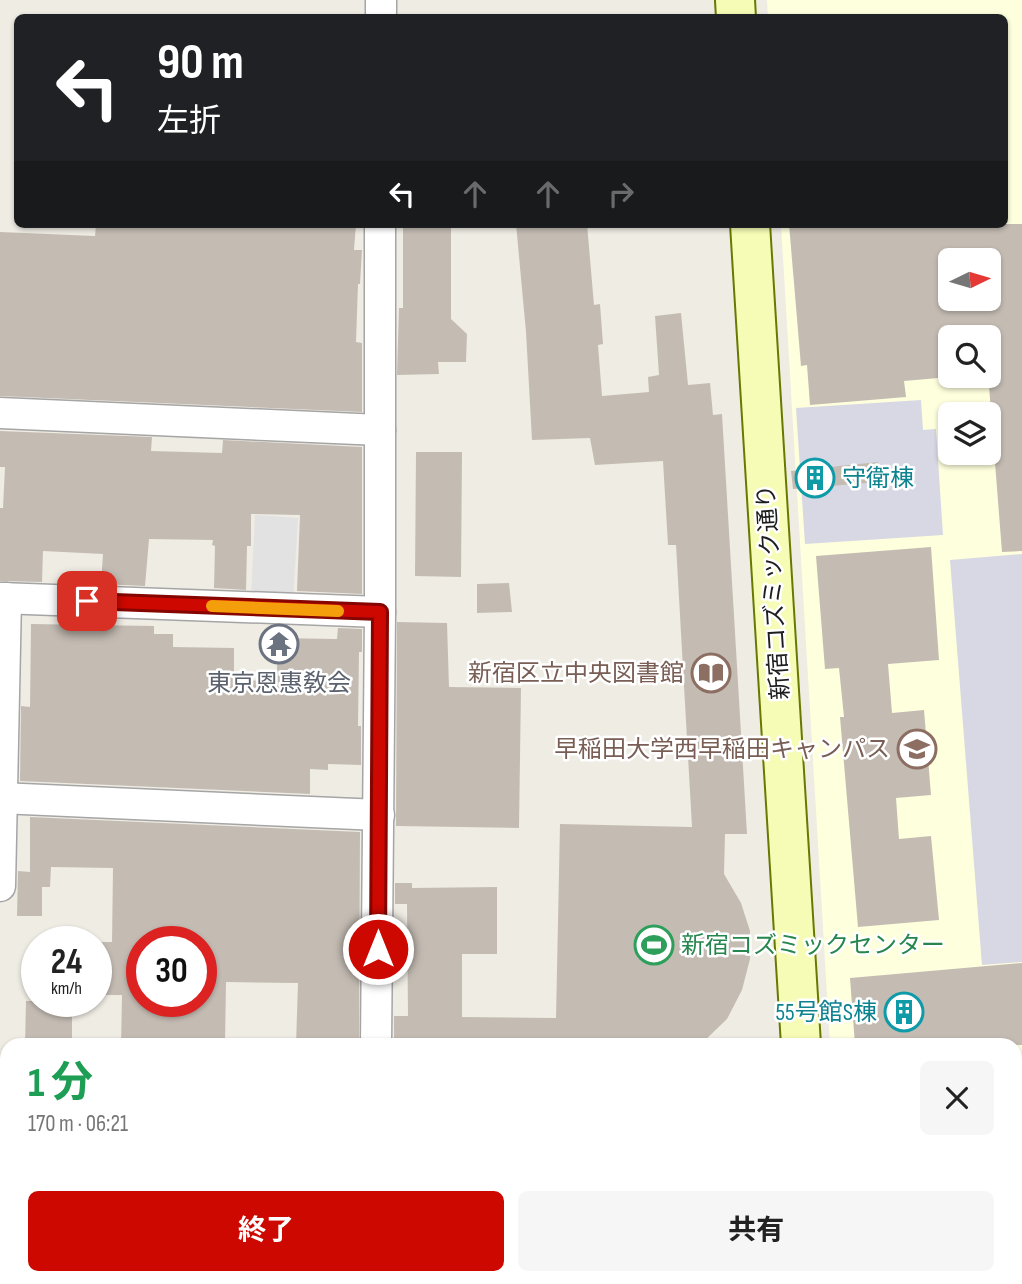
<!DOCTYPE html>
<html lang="ja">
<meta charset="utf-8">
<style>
body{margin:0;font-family:"Sofia Sans Condensed","Noto Sans JP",sans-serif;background:#f6f6f6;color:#222;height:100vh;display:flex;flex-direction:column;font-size:26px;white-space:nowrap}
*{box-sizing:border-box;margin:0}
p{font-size:23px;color:#767676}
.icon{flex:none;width:38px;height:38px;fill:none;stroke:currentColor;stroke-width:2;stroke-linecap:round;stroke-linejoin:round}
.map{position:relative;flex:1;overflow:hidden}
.side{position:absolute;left:0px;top:1038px;width:1022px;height:247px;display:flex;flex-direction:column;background:#fff;border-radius:21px 21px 0 0;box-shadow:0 2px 5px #0004}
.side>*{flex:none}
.guide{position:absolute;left:14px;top:14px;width:994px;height:214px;border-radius:10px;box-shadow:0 2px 5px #0004;background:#202124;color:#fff;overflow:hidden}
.needle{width:46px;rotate:85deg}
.tools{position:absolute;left:938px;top:248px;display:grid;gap:14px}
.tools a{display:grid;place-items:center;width:63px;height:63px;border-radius:10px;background:#fff;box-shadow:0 2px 5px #0004;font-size:35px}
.speed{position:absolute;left:21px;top:926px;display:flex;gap:14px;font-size:35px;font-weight:700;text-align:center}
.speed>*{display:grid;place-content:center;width:91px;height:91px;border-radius:50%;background:#fff;box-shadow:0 2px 5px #0004;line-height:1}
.speed small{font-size:18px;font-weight:400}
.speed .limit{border:10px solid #d22;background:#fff;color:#111}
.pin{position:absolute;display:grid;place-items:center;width:60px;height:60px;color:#fff;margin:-30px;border-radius:14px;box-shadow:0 4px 10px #0006}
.me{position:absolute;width:77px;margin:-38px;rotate:0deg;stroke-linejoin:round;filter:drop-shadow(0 0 5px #0008)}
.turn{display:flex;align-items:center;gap:24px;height:147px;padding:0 28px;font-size:32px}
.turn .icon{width:91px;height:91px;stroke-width:2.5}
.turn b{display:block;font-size:49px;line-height:60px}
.lanes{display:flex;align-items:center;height:66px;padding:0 28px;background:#0003;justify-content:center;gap:35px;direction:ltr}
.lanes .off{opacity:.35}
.round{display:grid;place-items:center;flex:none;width:74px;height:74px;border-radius:10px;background:#f6f6f6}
.summary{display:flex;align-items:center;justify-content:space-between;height:119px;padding:0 28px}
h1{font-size:42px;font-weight:700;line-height:52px;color:#1e9e55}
.button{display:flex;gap:14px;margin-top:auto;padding:14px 28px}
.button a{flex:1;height:80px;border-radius:10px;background:#cc0800;color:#fff;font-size:28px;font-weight:700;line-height:80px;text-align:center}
.button a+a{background:#f6f6f6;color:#222}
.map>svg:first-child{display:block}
</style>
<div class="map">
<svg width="1022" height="1284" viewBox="0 0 1022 1284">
<rect width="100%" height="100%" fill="#efece4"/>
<path fill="#feffdd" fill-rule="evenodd" d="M767,0H1022V1133H1015V1045H830L781,224H1004V18L768,17ZM950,261H989V299H950ZM950,338H989V376H950ZM950,415H989V453H950Z"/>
<g fill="#e2e2e2">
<polygon points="255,515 298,518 293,601 251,598"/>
<polygon points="713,1278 862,1278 862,1280 860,1284 713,1284"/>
</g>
<g fill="#d8d8e5">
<polygon points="921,400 923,430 936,429 943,535 805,544 796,408"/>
<polygon points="1022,554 1022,962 982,965 950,560"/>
</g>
<g fill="#c4bcb3" fill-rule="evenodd">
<polygon points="96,224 356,224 354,250 362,250 360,284 358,284 356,342 362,343 362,412 0,396 0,232 95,236"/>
<polygon points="403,224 451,224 451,319 467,334 466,362 438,362 439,374 397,375 399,308 403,308"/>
<polygon points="516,224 587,224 594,305 600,304 603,344 598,345 602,396 649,392 648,377 659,375 655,316 681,313 688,385 710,383 713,415 722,414 747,834 725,834 724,874 741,903 750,931 750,959 742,990 727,1019 700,1045 394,1045 394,1016 408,1016 407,904 395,904 395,883 412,883 412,888 497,887 497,954 462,954 462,1017 556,1018 560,824 692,827 676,545 668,545 663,461 595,465 590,438 532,440 526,332"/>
<path d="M789,224H1022V551L1002,552L989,386V338H950V377L904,381L906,397L810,405L807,365L801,366ZM950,261H989V299H950Z"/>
<polygon points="0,431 152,437 151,451 222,453 223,440 362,447 362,594 297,591 300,515 251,514 251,546 247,546 246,590 214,588 215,546 212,545 213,540 149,539 145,586 101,584 103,554 43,551 42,582 0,581 0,508 3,508 5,467 0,467"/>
<polygon points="416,452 462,452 461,577 415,576"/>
<polygon points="878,462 879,482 793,489 791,471"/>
<polygon points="931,547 939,660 888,664 892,713 924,710 931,795 896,798 899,839 931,836 939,920 858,927 840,717 844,717 839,668 825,669 816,556"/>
<polygon points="509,583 512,612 477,613 477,584"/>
<polygon points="397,622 447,623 449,687 521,688 519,828 396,826"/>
<polygon points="31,624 154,626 154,634 173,634 173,647 234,648 234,680 277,681 277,638 337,639 338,628 362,629 362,652 359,652 358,726 361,726 361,765 328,764 328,770 310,769 310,794 20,781 21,706 30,707"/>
<path d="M30,817L360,832L359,1045H296L298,983L226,982L225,1045H121L122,995H96V942H112L113,868L51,867L50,887H42V916H17L18,871L30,872ZM142,942H201V1001H142Z"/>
<polygon points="1022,963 1022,1045 855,1045 850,978"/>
<polygon points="26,1001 72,1001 72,1045 25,1045"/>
</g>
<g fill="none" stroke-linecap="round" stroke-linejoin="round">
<defs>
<g id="street">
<polyline points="381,0 381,18"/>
<polyline points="0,413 380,430"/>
<polyline points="0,598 380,612"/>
<polyline points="0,798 379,815"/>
<polyline points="0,886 6,598"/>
<polyline points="376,1045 380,612 380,224"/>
<polyline points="566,1284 566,1278"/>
</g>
<g id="secondary">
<polyline points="735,0 736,18"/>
<polyline points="750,224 801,1045"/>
<polyline points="425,1284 430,1278"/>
</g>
<g id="primary">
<polyline points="0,1148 7,1148"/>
<polyline points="1015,1169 1022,1169"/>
<polyline points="0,1183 7,1183"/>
<polyline points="1015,1201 1022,1201"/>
</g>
</defs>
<use href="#street" stroke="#a5a5a5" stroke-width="33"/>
<use href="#secondary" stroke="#687901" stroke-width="42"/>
<use href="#primary" stroke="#986b00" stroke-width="42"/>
<use href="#street" stroke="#fff" stroke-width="30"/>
<use href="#secondary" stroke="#f6fcb5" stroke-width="38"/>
<use href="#primary" stroke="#ffd799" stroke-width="38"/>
</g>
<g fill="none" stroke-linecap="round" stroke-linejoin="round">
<defs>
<polyline id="route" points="87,601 380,612 378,949"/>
</defs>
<use href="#route" stroke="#850500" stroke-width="18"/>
<use href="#route" stroke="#cc0800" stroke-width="12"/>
<polyline stroke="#f59e0b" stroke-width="12" points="212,606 338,611"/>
</g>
<defs>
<symbol id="building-ring" viewBox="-11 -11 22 22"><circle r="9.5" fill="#fff" stroke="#0f9aa8" stroke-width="1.5"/><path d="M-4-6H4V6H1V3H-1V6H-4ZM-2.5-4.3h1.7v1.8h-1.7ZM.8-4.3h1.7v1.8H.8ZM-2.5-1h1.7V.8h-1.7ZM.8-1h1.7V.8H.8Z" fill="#0f9aa8"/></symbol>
<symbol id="temple-ring" viewBox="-11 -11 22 22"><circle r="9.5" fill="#fff" stroke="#6b7280" stroke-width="1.5"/><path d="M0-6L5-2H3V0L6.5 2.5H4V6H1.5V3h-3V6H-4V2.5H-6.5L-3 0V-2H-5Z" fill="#6b7280"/></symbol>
<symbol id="library-ring" viewBox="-11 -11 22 22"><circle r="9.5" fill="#fff" stroke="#8d6e63" stroke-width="1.5"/><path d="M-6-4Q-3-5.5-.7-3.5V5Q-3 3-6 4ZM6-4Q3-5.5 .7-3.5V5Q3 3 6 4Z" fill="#8d6e63"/></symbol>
<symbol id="university-ring" viewBox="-11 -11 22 22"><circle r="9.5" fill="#fff" stroke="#8d6e63" stroke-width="1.5"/><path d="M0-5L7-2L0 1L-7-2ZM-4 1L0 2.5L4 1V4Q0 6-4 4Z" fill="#8d6e63"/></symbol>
<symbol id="stadium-ring" viewBox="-11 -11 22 22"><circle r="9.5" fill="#fff" stroke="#2e9e5b" stroke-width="1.5"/><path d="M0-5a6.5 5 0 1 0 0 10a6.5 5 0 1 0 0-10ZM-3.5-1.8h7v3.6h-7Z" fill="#2e9e5b"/></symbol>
</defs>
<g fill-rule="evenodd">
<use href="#building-ring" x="793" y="456" width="44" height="44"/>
<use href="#temple-ring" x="257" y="622" width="44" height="44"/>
<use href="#library-ring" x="689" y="651" width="44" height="44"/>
<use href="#university-ring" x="895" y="727" width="44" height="44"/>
<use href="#stadium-ring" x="632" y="923" width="44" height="44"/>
<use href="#building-ring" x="882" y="990" width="44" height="44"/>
</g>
<g text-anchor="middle" stroke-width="5" stroke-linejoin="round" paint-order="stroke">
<g font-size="24" fill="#0d838f" stroke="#fff" text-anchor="start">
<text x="842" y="486">守衛棟</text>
<text x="877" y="1020" text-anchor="end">55号館S棟</text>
</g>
<g font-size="24" fill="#1e1e1e" stroke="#fff">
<text transform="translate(773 592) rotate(-94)" y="8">新宿コズミック通り</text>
</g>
<g font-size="24" fill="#785e54" stroke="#fff" text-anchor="end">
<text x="684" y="681">新宿区立中央図書館</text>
<text x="890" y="757">早稲田大学西早稲田キャンパス</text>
</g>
<g font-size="24" fill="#5b616d" stroke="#fff">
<text x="279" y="691">東京恩惠敎会</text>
</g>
<g font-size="24" fill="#27864d" stroke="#fff" text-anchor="start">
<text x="681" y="953">新宿コズミックセンター</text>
</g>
</g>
</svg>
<div class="tools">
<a><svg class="needle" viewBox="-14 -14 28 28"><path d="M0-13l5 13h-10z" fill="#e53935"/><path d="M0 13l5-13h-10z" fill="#767676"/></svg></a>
<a><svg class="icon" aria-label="search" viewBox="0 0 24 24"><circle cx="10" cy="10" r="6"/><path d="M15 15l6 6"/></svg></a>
<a><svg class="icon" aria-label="layers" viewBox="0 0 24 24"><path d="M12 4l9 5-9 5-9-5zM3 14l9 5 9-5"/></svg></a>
</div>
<div class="speed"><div>24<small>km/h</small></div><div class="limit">30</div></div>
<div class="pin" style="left:87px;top:601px;background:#d93025"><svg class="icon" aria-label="arrive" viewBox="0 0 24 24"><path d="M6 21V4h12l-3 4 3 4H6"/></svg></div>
<svg class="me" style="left:378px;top:949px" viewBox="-20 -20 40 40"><circle r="17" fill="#cc0800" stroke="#fff" stroke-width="3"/><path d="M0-11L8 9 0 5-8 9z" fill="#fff"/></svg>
<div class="guide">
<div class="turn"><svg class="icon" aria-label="left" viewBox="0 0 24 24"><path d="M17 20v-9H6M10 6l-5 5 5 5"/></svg><div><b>90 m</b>左折</div></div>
<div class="lanes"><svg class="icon" aria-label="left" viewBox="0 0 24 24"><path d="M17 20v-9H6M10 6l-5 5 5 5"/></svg><svg class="icon off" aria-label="ahead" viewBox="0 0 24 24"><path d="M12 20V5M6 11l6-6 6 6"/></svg><svg class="icon off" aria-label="ahead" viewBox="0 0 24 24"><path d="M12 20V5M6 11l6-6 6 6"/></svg><svg class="icon off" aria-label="right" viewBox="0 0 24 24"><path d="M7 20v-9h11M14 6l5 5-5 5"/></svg></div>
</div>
<section class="side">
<div class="summary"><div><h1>1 分</h1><p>170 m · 06:21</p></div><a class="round"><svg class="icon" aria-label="close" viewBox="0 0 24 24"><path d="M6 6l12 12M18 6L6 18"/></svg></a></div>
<div class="button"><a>終了</a><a>共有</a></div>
</section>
</div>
